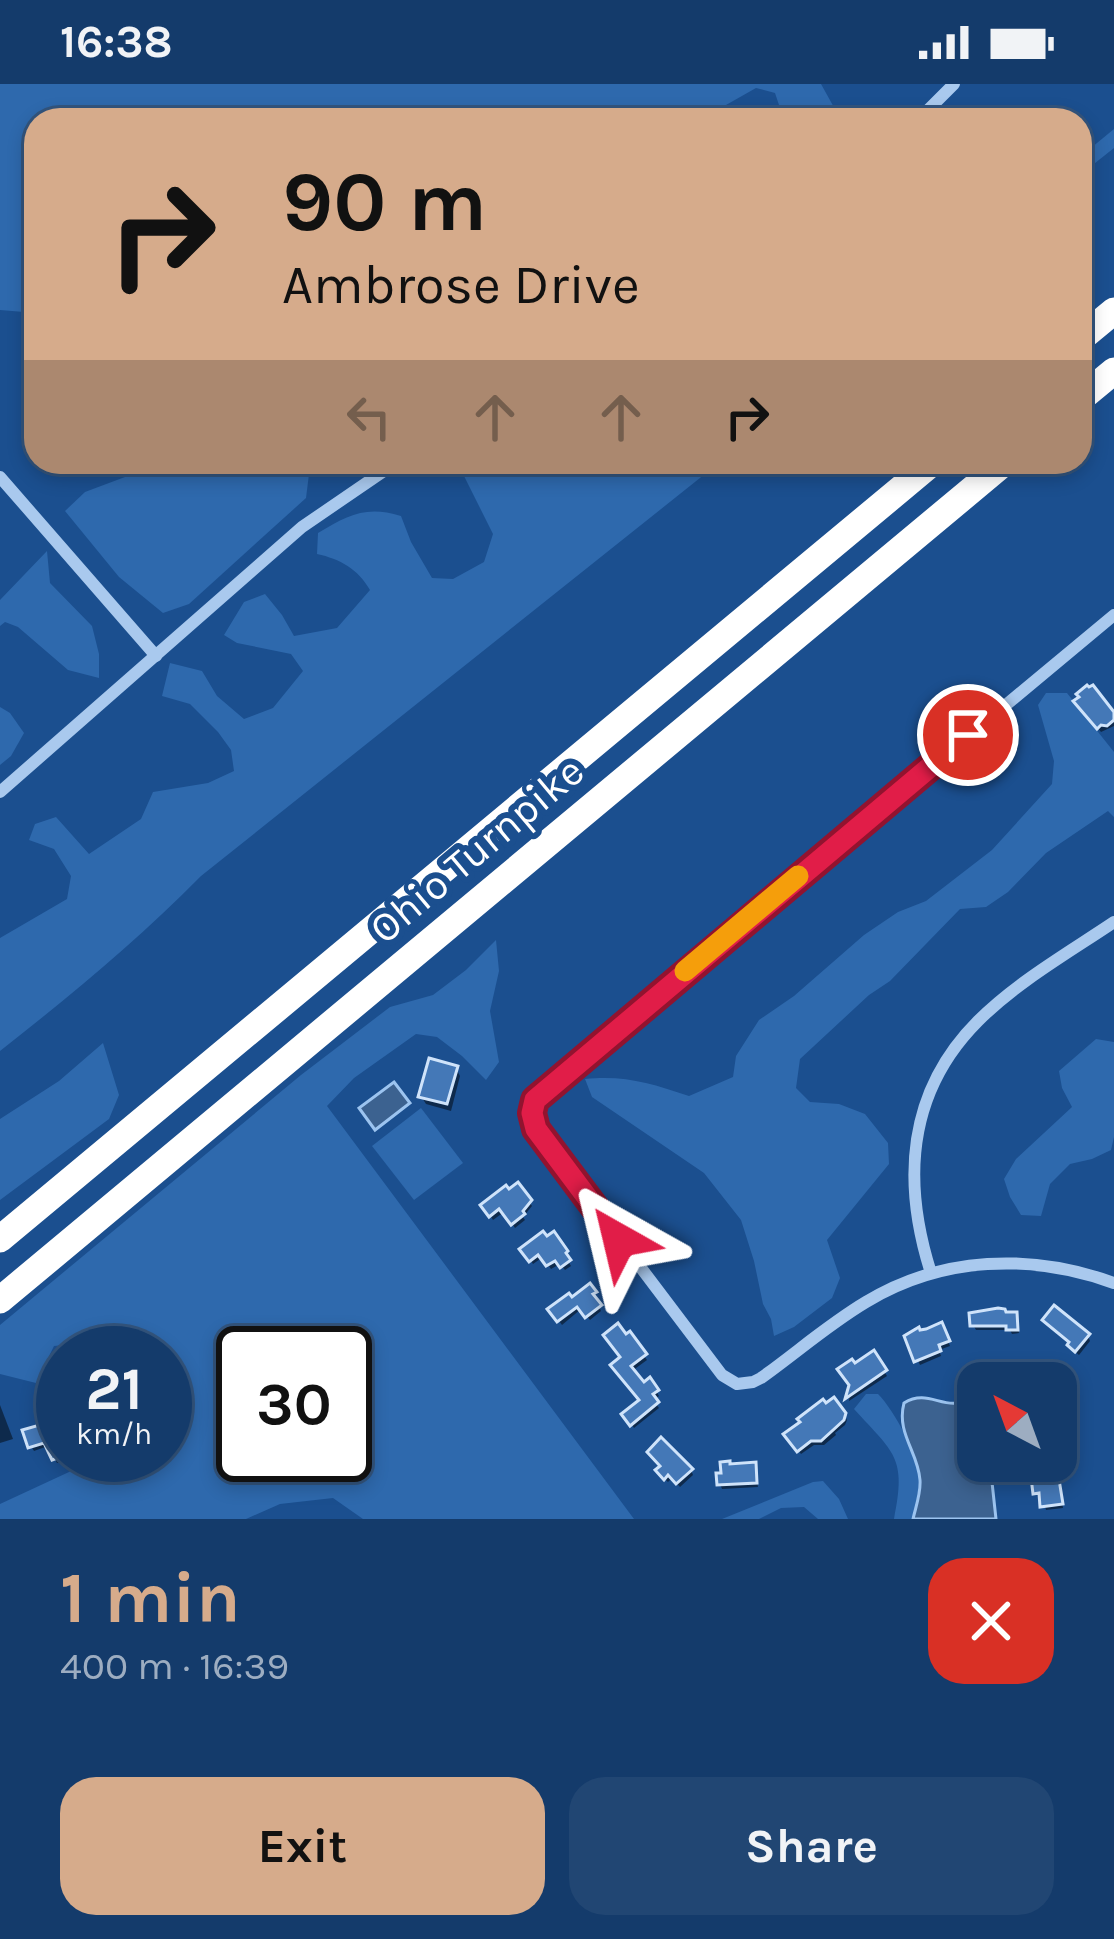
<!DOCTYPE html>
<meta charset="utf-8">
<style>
body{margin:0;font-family:Karla,sans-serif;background:#214673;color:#f1f3f6;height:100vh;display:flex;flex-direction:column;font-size:45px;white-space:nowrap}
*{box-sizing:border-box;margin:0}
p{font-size:39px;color:#9dadc1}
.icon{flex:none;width:66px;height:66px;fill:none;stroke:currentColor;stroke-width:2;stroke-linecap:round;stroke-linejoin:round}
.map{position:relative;height:1435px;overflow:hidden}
.side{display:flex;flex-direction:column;background:#143b6b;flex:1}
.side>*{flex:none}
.banner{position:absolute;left:24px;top:24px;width:1068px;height:366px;border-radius:36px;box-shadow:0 6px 18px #0003,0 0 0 3px #33557e;background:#d6ab8b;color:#111;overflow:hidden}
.needle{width:78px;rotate:319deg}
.fabs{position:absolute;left:957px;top:1278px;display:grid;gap:24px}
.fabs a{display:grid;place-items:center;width:120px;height:120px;border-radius:24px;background:#143b6b;box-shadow:0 6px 18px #0003,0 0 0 3px #33557e;font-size:60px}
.speed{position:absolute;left:36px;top:1242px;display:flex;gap:24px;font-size:60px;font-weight:700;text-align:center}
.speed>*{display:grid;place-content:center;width:156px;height:156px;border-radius:50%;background:#143b6b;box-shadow:0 6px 18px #0003,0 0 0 3px #33557e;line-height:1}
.speed small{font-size:30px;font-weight:400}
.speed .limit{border:6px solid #111;border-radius:18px;background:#fff;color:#111}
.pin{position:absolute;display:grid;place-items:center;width:102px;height:102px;color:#fff;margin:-51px;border:6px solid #fff;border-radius:50%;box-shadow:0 3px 12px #0007}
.me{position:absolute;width:132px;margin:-66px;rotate:323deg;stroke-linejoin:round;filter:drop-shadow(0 0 9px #0008)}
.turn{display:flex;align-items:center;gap:42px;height:252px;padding:0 60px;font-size:54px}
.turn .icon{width:156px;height:156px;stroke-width:2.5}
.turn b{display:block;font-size:84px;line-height:102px}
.lanes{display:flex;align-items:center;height:114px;padding:0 60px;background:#0003;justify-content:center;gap:60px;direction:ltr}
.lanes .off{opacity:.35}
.round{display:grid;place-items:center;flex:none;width:126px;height:126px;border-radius:36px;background:#214673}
.headline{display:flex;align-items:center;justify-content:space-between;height:204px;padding:0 60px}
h1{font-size:72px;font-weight:700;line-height:90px;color:#d6ab8b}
.cta{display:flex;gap:24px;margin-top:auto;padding:24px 60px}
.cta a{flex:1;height:138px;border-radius:36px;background:#d6ab8b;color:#111;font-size:48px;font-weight:700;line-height:138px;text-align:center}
.cta a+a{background:#214673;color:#f1f3f6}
.status{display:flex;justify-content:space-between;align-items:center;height:84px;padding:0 60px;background:#143b6b;direction:ltr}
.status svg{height:33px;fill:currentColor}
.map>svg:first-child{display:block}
</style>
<div class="status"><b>16:38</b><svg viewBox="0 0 49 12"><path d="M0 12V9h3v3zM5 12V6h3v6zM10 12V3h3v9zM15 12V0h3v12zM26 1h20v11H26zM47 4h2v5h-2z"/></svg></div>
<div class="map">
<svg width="1114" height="1435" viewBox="0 0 1114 1435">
<rect width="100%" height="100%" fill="#1b4f8f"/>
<g fill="#2e69ad" fill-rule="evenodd">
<polygon points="0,0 821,0 841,36 784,36 775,9 756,4 726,21 721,36 36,36 36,233 24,228 0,226"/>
<polygon points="1114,45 1114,64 1080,91 1080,73"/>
<polygon points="165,378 304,378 309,390 306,414 189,520 163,529 119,493 65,427 85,408"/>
<path d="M457,378H544L575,386L578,378H720L201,792C138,856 70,912 0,967V854L67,815L71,792L54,765L29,756L35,740L56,733L89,770L141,735L153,708L208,699L234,687L231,666L218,648L190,620L162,612L170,579L202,587L217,612L244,635L273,624L303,587L291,570L237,559L224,551L244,518L265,510L282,531L294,552L337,544L370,506C358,485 340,475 317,470L318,449C348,431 366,421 401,432L411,458L432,494L453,495L484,478L493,450Z"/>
<polygon points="47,467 50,499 92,542 99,570 99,594 68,586 18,543 5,538 0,542 0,516"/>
<path d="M1046,609H1067L1114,668V733L1108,727L1046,769L1008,808L986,823L960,825L890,897L869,911L800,975L796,1004L810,1018L839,1020L865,1030L888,1059L889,1080L827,1156L840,1194L832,1214L794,1243L774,1252L771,1235L763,1220L754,1177L741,1136L704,1089L592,1013L585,995C625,991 650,999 689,1012L733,993L736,972L759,936L794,912L864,851L898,828L926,817L992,766L1052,700L1054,677L1038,621Z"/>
<polygon points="0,623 10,629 24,649 11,672 0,681"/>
<path d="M496,856L499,887L490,927L499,978L486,996L462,972L437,953L416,950L354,994L327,1022L634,1435H363L333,1414L280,1420L246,1435H0V1420L69,1388L92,1371H165V1269H132L116,1256L54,1262L36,1299L0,1290V1241L301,991L390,923L433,911L466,886ZM243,1269H345V1371H243Z"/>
<polygon points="1096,955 1114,958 1114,1053 1111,1066 1092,1075 1070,1080 1050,1100 1041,1132 1021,1131 1010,1113 1004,1095 1016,1075 1072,1023 1062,1004 1059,987"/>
<polygon points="103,959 119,1011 109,1035 0,1116 0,1035 59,997"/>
<polygon points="421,1024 463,1079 414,1116 372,1062"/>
<path d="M866,1310H878C894,1326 920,1373 919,1396C919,1409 915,1422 913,1435H894C907,1373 894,1369 854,1325Z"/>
<polygon points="823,1397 839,1415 848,1435 818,1435 804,1423 781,1424 759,1435 722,1435 813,1398"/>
</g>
<g fill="#3c6290" stroke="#9cc4f0" stroke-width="3">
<polygon points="394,998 410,1019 375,1046 359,1024"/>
<path d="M978,1305V1377H996L991,1389L996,1435H913C916,1422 921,1409 920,1396C918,1368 896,1349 904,1319C933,1301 950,1338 978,1305Z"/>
</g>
<g fill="#0007">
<polygon points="1080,622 1114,632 1114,642 1101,648"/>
<polygon points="456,984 460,992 451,1027 426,1020 421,1012"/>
<polygon points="518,1102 532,1122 523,1133 525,1136 515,1144 504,1128 493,1136 484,1122"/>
<polygon points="523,1165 566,1174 571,1182 565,1186 560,1180 551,1185 543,1173 533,1180"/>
<polygon points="590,1203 601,1227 590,1236 581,1225 562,1241 551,1226 571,1217"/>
<polygon points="1015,1231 1019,1249 1012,1250 1010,1246 976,1246 973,1241"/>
<polygon points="941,1242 950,1262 939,1266 941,1272 920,1281 908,1253"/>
<polygon points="629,1252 647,1276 632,1287 643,1302 656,1307 659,1312 653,1316 659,1324 634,1344 625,1331 642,1318 623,1275 626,1254"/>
<polygon points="1088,1252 1090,1257 1079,1271 1073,1266"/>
<polygon points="873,1270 887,1292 849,1317 854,1283"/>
<polygon points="1056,1317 1069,1317 1071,1321 1072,1332 1056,1333 1073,1347 1075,1352 1073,1354 1056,1355"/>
<polygon points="0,1321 13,1355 0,1359"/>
<polygon points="843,1330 847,1336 845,1341 835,1349 836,1351 824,1361 814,1361 801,1370 787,1351"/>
<polygon points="63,1341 63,1371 67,1376 57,1379 48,1362 34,1367 31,1362"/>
<polygon points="1032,1377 1055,1377 1063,1424 1046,1426 1042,1413 1039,1413 1036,1409"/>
<polygon points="754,1381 758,1403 722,1405 720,1400"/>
<polygon points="663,1383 691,1386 693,1391 680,1403 672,1394 668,1398 661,1391"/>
</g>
<g fill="#4478b7" stroke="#cfe3fa" stroke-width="3">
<polygon points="1087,601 1089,603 1093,601 1114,628 1114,636 1107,642 1101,641 1097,645 1073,617 1079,613 1076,610"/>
<polygon points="429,974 458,982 447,1020 418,1013"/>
<polygon points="518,1098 532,1116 523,1127 525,1130 511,1141 499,1125 489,1133 480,1121 506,1101 509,1105"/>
<polygon points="543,1147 547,1152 554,1147 568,1167 566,1169 571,1176 560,1184 555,1177 546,1182 538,1171 529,1178 519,1165"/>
<polygon points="590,1199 597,1208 593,1210 602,1221 585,1234 577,1223 557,1238 547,1225 569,1209 572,1213"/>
<polygon points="1054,1221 1090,1250 1075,1268 1067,1261 1069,1258 1042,1236"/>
<polygon points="998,1224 1005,1225 1006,1228 1017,1228 1018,1246 1006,1246 1006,1242 970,1242 969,1229"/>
<polygon points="942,1238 950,1257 939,1261 941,1267 914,1278 904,1252 919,1243 920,1246 926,1245"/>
<polygon points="618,1239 626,1250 630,1247 647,1270 631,1282 644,1298 650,1293 659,1306 653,1310 659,1318 630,1342 621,1330 639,1316 610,1281 620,1273 603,1251"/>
<polygon points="874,1266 887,1286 845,1315 849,1301 837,1285 852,1275 855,1279"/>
<polygon points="834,1313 846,1329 844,1336 821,1357 811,1357 797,1368 783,1350 800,1338 797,1335 823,1315 826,1319"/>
<polygon points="1056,1314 1070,1314 1072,1329 1056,1329 1075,1345 1070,1351 1056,1351"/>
<polygon points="57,1336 58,1340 63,1338 63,1372 52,1376 44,1359 28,1364 22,1346"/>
<polygon points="661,1353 693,1385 676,1400 668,1391 664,1396 655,1386 660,1382 647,1368"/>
<polygon points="730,1377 730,1380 756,1378 757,1399 717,1401 716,1389 721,1389 720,1378"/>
<polygon points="1029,1377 1056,1377 1063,1420 1040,1423 1039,1409 1033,1410"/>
</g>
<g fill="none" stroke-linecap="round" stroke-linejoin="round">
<g stroke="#a9c9ee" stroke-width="12">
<polyline points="918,36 954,0"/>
<polyline points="0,393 156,572"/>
<path d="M1114,531L541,1008C531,1020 530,1030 536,1045L722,1291L737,1300L753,1298L761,1294C796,1269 829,1240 866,1218C942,1172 1031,1169 1114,1199"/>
<polyline points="0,708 302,443 397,378"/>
<path d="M931,1189C902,1098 907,1008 978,937C1017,898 1068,869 1114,838"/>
</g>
<g stroke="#fff" stroke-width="27">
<polyline points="1080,255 1114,227"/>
<polyline points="1080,315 1114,287"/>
<polyline points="0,1155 933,378"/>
<polyline points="0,1216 1005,378"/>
</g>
</g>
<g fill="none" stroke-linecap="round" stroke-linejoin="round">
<defs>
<polyline id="route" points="619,1156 536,1045 532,1029 535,1016 968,651"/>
</defs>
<use href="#route" stroke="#92132f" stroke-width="30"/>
<use href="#route" stroke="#e11d48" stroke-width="21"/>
<polyline stroke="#f59e0b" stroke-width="21" points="685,887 798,792"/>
</g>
<g text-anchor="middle" stroke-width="12" stroke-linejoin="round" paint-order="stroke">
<g font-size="42" fill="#fff" stroke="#1b4f8f">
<text transform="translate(476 765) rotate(-40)" y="15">Ohio Turnpike</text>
</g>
</g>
</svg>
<div class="fabs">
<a><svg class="needle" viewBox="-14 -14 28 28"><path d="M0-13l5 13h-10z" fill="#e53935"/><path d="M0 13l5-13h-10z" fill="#9dadc1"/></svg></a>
</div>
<div class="speed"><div>21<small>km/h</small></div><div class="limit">30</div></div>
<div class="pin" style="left:968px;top:651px;background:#d93025"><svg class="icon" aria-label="arrive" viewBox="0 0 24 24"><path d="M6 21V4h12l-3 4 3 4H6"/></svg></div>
<svg class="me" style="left:619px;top:1156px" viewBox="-20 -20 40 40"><path d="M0-17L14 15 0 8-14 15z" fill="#e11d48" stroke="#fff" stroke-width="4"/></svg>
<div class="banner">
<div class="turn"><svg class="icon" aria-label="right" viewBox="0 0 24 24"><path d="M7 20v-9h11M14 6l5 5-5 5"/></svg><div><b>90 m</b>Ambrose Drive</div></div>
<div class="lanes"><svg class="icon off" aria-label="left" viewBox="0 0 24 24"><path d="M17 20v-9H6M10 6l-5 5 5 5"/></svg><svg class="icon off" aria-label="ahead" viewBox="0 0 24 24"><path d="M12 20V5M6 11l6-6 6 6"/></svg><svg class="icon off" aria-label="ahead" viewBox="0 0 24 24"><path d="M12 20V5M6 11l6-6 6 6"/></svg><svg class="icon" aria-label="right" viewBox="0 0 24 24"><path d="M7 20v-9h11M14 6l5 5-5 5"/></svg></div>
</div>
</div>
<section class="side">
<div class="headline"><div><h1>1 min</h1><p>400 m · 16:39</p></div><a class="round" style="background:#d93025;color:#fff"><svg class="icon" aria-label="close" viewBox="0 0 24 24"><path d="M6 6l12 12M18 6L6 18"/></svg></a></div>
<div class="cta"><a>Exit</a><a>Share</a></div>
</section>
